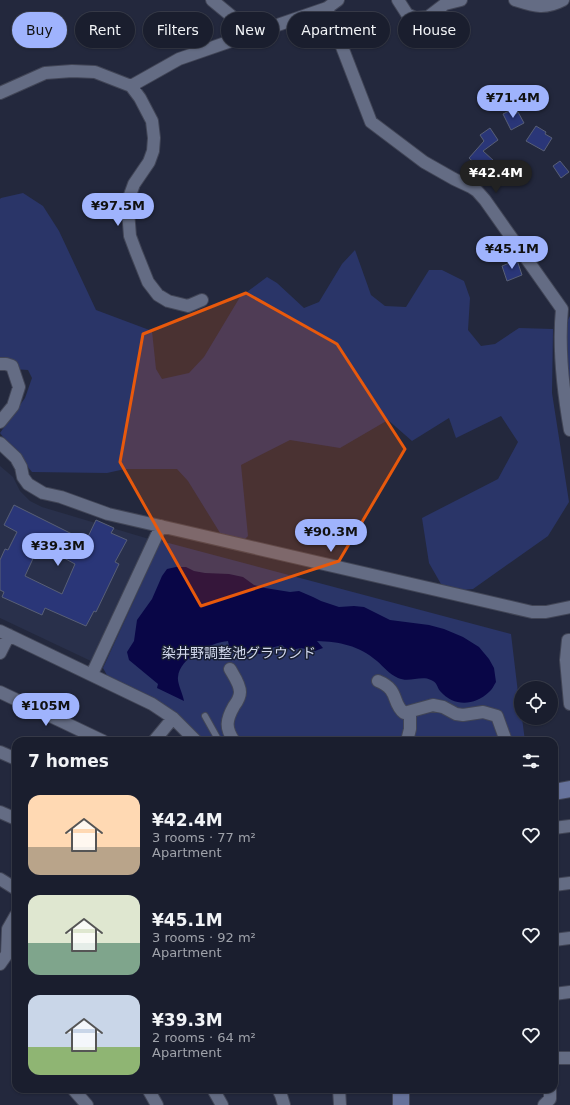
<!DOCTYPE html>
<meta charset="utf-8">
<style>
:root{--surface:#1a1e2e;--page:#232736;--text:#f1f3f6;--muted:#9fa2aa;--line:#383c4a;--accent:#9fb3fd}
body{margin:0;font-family:"DejaVu Sans","Noto Sans JP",sans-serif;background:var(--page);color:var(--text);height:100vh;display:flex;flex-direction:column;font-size:15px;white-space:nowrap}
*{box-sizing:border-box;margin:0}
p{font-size:13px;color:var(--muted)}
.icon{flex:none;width:22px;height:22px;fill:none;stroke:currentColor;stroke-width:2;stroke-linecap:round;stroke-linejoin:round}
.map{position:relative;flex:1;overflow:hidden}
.sheet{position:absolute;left:12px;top:737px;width:546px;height:356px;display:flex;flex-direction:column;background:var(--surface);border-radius:12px;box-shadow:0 1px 3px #0004,0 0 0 1px var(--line)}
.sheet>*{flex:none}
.top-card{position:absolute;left:12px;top:12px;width:546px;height:36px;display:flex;gap:8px}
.fabs{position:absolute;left:514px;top:681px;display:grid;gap:8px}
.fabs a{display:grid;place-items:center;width:44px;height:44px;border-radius:50%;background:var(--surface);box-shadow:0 1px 3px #0004,0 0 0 1px var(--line);font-size:20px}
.price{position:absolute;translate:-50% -34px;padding:0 9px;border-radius:14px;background:var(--accent);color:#111;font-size:13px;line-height:26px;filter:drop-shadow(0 1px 2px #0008)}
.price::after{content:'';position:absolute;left:50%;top:24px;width:12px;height:9px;margin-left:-6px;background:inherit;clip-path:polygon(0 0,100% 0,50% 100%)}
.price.selected{background:#222;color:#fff}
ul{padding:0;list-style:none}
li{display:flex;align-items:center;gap:12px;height:100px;padding:0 16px}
li span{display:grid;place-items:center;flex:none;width:112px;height:80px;border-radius:12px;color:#555}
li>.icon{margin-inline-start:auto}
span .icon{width:48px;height:48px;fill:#fffc;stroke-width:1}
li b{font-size:17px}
h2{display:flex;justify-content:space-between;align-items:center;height:48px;padding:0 16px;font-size:17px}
.tag{padding:0 14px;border-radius:18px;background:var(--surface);box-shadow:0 1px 3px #0004,0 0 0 1px var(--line);font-size:14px;line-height:36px}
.tag.selected{background:var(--accent);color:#111}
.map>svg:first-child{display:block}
.built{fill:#29304b}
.green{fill:#2a3568}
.water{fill:#090647}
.building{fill:#2a3678;stroke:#585f76;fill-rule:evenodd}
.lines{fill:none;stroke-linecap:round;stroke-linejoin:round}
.lane-casing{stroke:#414556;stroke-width:8}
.street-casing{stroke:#414556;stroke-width:14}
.secondary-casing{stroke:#414556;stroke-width:18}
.lane{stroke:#646c84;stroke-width:6}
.street{stroke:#646c84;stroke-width:12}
.secondary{stroke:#66729b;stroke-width:16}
.marked{fill:#e8590c;fill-opacity:0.2;stroke:#e8590c;stroke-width:3;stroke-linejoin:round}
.labels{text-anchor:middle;stroke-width:3;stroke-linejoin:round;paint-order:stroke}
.park-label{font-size:14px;fill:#d3d9ee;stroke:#191f33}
</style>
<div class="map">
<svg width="570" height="1105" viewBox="0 0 570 1105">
<rect width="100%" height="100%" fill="#23283d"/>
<!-- built -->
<path class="built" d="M0,466L13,477L20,491L30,501L42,507L149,539L93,662L0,618Z"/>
<!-- green -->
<path class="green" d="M23,193L43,206L59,231L96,310L152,331L156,369L162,379L189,373L204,357L240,297L267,277L277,283L304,308L319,302L342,264L355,250L371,295L385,306L406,307L429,270H442L464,281L470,298L468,330L481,346L495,344L519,328L553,329L552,393L569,502L548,536L473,589L452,591L441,584L429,563L422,518L498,479L518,442L501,416L456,438L449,418L412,441L388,420L340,448L290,440L241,465L248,536L243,541H225L188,481L177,469H125L107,473L32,472L0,433L25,398L32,378L28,370L0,368V199L1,198Z
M570,316V399L556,342Z
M161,541L511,634L521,718H522L525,741H203L172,711L108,677L103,668Z"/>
<!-- water -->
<path class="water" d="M176,567H186L194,571L205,573L229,574L243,577L254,585L265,588L290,592L299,591L313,597L321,601L339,607L354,606L364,607L390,620L429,625L444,629L463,637L479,647L489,659L494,668L496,682C494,685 492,690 489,692C474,706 454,707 440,691C437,687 437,682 431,680C421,675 409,683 398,678C389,674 384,667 377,661C358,645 340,642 317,641L323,648L315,651L301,648L291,650L285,648L282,645L271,648L260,654L238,651L229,646L228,641C210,643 180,657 178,677C177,683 183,694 184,701L157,688L158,684L129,660L127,652L134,641L137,620L152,599L162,576L167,569Z"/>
<!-- building -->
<path class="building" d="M513,109L516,114L518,112L524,123L511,130L503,114Z
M536,126L546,132L545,134L552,138L544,151L526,141Z
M490,128L498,140L483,151L494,161L484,172L469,158L484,141L480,135Z
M560,161L569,172L561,178L553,166Z
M517,260L522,275L507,281L502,266Z
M14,505L86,541L96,520L114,528L111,533L127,540L115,562L119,564L96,612L94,611L86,626L45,608L42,615L2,597L4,592L0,590V560L5,549L8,550L17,532L4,525ZM43,545L65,556L64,558L75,564L62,594L25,576L36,552L39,553Z"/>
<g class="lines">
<!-- lane casing -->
<g class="lane-casing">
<path id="lane" d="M205,716L219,741"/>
</g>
<!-- street casing -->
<g class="street-casing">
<path id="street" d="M212,0L252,33
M398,0L407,14L415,18L428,17L445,4L461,0
M515,0C534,6 544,10 563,0
M327,8L371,122L424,162L454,179L471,187L477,191L485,200L562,309C558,349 563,390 570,430
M131,86L140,98L152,121L154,138L153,151L149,162L134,184L130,195L128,211L130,236L136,252L148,282L158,295L168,301L188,306L202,300
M0,93L45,73L72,71L95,72L131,86L179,59L327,8L338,0
M0,364H6L12,366L19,387L13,406L0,422
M0,443L16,458L21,467L23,477L28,484L43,493L61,497L108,514L532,612H546L570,607
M0,631L152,704L173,718L196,741
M570,640H568L566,660L570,704
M0,653L9,635
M230,669C234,676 240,684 240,692C240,697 237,702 234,706C226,720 225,728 234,741
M92,674L161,526
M378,681C400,690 391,702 404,713L433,705L443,707L456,714L463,715L483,712L497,716L506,741
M0,692L103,741
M154,741L173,718
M407,741L410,729V712
M0,752L16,759
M0,812L16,819
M554,828L570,826
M0,879L16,889
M554,885L570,883
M554,940L570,938
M0,964L7,954L8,929L16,915
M554,994L570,992
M554,1058H570
M73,1089L87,1105
M148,1089L157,1105
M213,1089L222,1105
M278,1089L281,1095L284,1105
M339,1089L340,1105
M544,1105L550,1099V1089"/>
</g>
<!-- secondary casing -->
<g class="secondary-casing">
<path id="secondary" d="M554,792L570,789
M401,1089V1105"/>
</g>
<!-- lane -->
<use href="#lane" class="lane"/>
<!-- street -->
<use href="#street" class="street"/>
<!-- secondary -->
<use href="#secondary" class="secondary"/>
</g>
<!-- marked area -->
<path class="marked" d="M246,293L337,344L405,449L339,561L201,606L120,462L143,334Z"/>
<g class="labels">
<!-- park labels -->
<g class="park-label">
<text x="239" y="658">染井野調整池グラウンド</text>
</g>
</g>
</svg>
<div class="fabs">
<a><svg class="icon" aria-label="locate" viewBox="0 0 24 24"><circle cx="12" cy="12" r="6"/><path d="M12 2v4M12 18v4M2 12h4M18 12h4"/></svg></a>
</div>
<b class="price" style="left:513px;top:119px">¥71.4M</b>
<b class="price selected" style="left:496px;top:194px">¥42.4M</b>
<b class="price" style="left:118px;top:227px">¥97.5M</b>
<b class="price" style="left:512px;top:270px">¥45.1M</b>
<b class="price" style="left:331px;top:553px">¥90.3M</b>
<b class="price" style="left:58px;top:567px">¥39.3M</b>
<b class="price" style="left:46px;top:727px">¥105M</b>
<div class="top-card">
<a class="tag selected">Buy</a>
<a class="tag">Rent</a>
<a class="tag">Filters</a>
<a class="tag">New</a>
<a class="tag">Apartment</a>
<a class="tag">House</a>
</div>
<section class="sheet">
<h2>7 homes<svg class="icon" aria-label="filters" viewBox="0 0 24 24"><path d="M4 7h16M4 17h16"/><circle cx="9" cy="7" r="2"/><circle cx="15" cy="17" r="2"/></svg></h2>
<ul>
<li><span style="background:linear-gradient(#ffd9b3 65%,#b9a48a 0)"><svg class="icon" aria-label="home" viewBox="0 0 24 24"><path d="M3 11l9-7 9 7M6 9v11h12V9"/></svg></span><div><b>¥42.4M</b><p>3 rooms · 77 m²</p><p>Apartment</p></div><svg class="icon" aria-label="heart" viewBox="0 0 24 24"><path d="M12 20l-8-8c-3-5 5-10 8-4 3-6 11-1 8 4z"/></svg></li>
<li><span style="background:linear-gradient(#dfe7d0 60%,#7fa58c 0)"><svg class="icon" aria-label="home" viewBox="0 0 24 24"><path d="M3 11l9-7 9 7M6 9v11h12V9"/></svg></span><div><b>¥45.1M</b><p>3 rooms · 92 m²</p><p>Apartment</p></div><svg class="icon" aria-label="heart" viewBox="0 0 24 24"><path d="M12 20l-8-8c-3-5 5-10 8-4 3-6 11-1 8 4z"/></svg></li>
<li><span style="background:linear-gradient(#c9d6e8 65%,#8fb573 0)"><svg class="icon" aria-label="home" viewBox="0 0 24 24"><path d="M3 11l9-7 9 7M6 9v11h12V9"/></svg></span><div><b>¥39.3M</b><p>2 rooms · 64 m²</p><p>Apartment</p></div><svg class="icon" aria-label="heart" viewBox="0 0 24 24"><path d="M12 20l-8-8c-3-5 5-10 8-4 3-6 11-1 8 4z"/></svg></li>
</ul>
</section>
</div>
